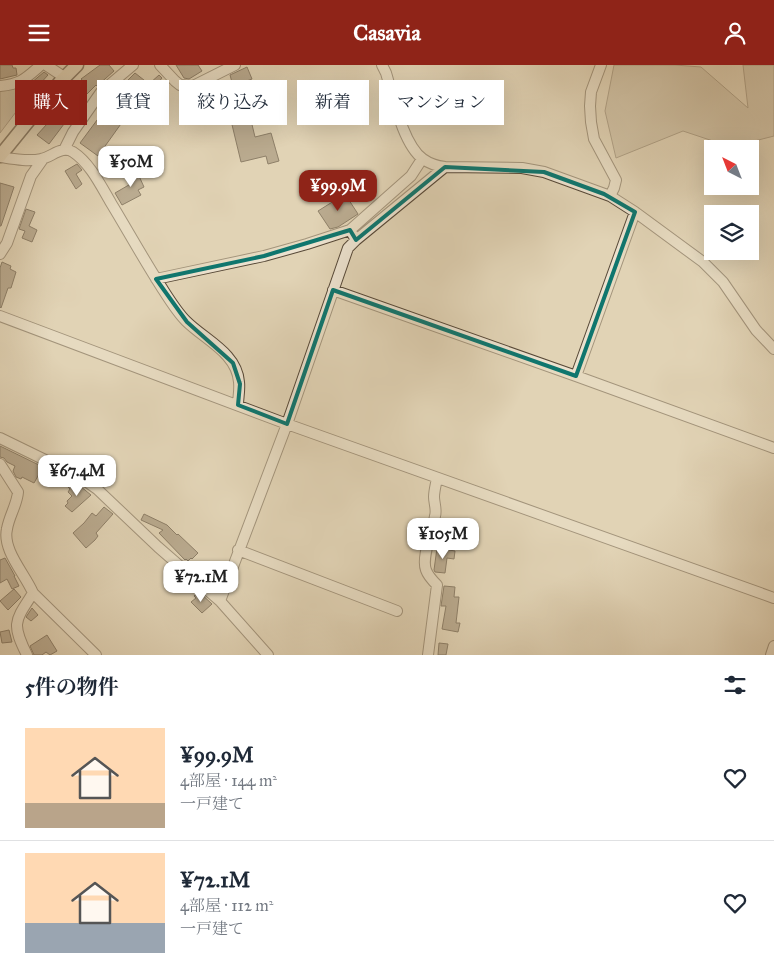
<!DOCTYPE html>
<html lang="ja">
<meta charset="utf-8">
<style>
:root{--surface:#fff;--page:#f2f2f3;--text:#1f2937;--muted:#747a83;--line:#e0e1e3;--accent:#8f2418}
body{margin:0;font-family:"IM FELL Great Primer","Noto Serif JP",serif;background:var(--page);color:var(--text);height:100vh;display:flex;flex-direction:column;font-size:19px;white-space:nowrap}
*{box-sizing:border-box;margin:0}
p{font-size:16px;color:var(--muted)}
.icon{flex:none;width:28px;height:28px;fill:none;stroke:currentColor;stroke-width:2;stroke-linecap:round;stroke-linejoin:round}
.map{position:relative;height:590px;overflow:hidden}
.sheet{display:flex;flex-direction:column;background:var(--surface);flex:1}
.sheet>*{flex:none}
.banner{position:absolute;left:15px;top:15px;width:500px;height:45px;display:flex;gap:10px}
.needle{width:32px;rotate:318deg}
.buttons{position:absolute;left:704px;top:75px;display:grid;gap:10px}
.buttons a{display:grid;place-items:center;width:55px;height:55px;border-radius:0px;background:var(--surface);box-shadow:0 5px 20px #0002;font-size:25px}
.price{position:absolute;translate:-50% -42px;padding:0 11px;border-radius:10px;background:#fff;color:#222;font-size:16px;line-height:32px;filter:drop-shadow(0 1px 2px #0008)}
.price::after{content:'';position:absolute;left:50%;top:30px;width:15px;height:11px;margin-left:-8px;background:inherit;clip-path:polygon(0 0,100% 0,50% 100%)}
.price.active{background:var(--accent);color:#fff}
ul{padding:0;list-style:none}
li{display:flex;align-items:center;gap:15px;height:125px;padding:0 25px}
li+li{border-top:1px solid var(--line)}
li span{display:grid;place-items:center;flex:none;width:140px;height:100px;border-radius:0px;color:#555}
li>.icon{margin-inline-start:auto}
span .icon{width:60px;height:60px;fill:#fffc;stroke-width:1}
li b{font-size:21px}
h2{display:flex;justify-content:space-between;align-items:center;height:60px;padding:0 25px;font-size:21px}
.chip{padding:0 18px;border-radius:0px;background:var(--surface);box-shadow:0 5px 20px #0002;font-size:18px;line-height:45px}
.chip.active{background:var(--accent);color:#fff}
header{display:flex;justify-content:space-between;align-items:center;height:65px;padding:0 25px;background:var(--accent);color:#fff;font-size:22px;font-weight:700}
.map>svg:first-child{display:block}
.green{fill:#c2b499;stroke:#766854}
.building{fill:#897b65;stroke:#291b0e}
.lines{fill:none;stroke-linecap:round;stroke-linejoin:round}
.minor-casing{stroke:#574938;stroke-width:12}
.major-casing{stroke:#291b0e;stroke-width:15}
.minor{stroke:#ece2cf;stroke-width:10}
.major{stroke:#e1d3b5;stroke-width:12}
.marked{fill:none;stroke:#0f766e;stroke-width:4;stroke-linejoin:round}
</style>
<header><svg class="icon" aria-label="menu" viewBox="0 0 24 24"><path d="M4 6h16M4 12h16M4 18h16"/></svg>Casavia<svg class="icon" aria-label="person" viewBox="0 0 24 24"><circle cx="12" cy="8" r="4"/><path d="M4 21q1-7 8-7t8 7"/></svg></header>
<div class="map">
<svg width="774" height="590" viewBox="0 0 774 590">
<rect width="100%" height="100%" fill="#e1d3b5"/>
<filter id="stains"><feTurbulence type="fractalNoise" baseFrequency=".004" numOctaves="4"/><feColorMatrix values="0 0 0 0 .2 0 0 0 0 .09 0 0 0 0 .02 0 0 0 .5 -.17"/></filter>
<radialGradient id="worn" r=".72"><stop offset=".6" stop-color="#630" stop-opacity="0"/><stop offset="1" stop-color="#630" stop-opacity=".3"/></radialGradient>
<!-- green -->
<path class="green" d="M614,0H675L701,2L748,43L743,0H774V71L731,82L683,66L616,93L605,46Z
M20,23L28,31L0,68V25Z"/>
<!-- building -->
<path class="building" d="M0,0H12L13,3H16L17,10L0,14Z
M100,0H109L114,6L97,21L96,20L85,31L49,79L37,70L47,59L48,60L68,34L67,32L82,14H81Z
M176,0H198L202,6L189,14L184,13Z
M247,2L252,14L233,21L230,10Z
M44,7L48,10L30,30L23,22L31,18Z
M135,8L149,19L159,10L162,13L137,43L125,18Z
M121,21L125,26L113,36L108,31Z
M264,29L280,45L268,48Z
M252,33L254,41L248,43L255,72L271,68L279,96L268,99L266,91L241,97L227,39Z
M106,43L123,56L98,91L80,78Z
M122,96L126,106L110,112L106,102Z
M77,99L82,105L76,109L82,119L76,124L65,106Z
M133,102H136L140,111H139L144,122L138,125L141,130L122,140L115,128L134,117L129,104Z
M0,118L14,122L1,161H0Z
M345,129L358,149L338,162L330,164L318,146Z
M26,144L35,147L29,161L37,165L32,177L22,173L25,166L19,164Z
M2,197L11,201L10,204L16,207L11,223H8L1,243L0,242V203Z
M0,381L43,402L34,418L22,412L21,414L16,412L13,406L15,401L7,397L4,393L0,392Z
M75,417L91,430L72,447L65,441L68,438L67,436L72,431L68,427L70,424L68,422Z
M104,442L113,449L96,468L98,471L95,475L86,483L73,468L84,458L92,448L96,451Z
M144,449L167,460L177,470L178,469L198,488L192,494L191,493L188,496L186,494L185,495L159,468L163,465L141,455Z
M437,483L455,486L454,494L447,493L445,508L435,507L434,505Z
M5,493L15,511H14L19,521L12,524L7,514L0,518V495Z
M444,521L455,522L454,532H459L456,558H460L458,567L442,564L446,541H441Z
M14,524L21,532L8,545L0,536Z
M199,527L212,539L202,548L191,537L196,533L194,531Z
M32,543L38,550L31,556L26,552Z
M9,565L12,577L2,578L0,567Z
M47,570L57,586L50,590L46,587L42,590H34L30,581Z
M439,578L448,579L446,590H438Z"/>
<g class="lines">
<!-- minor casing -->
<g class="minor-casing">
<path id="minor" d="M46,0L64,12
M160,0L175,16L180,20L193,21L235,0
M382,0L386,8C393,31 403,80 423,94C430,99 437,101 445,102L522,103L544,107L610,131L635,147L703,197L723,217L756,265L774,284
M601,0L591,27L590,41L591,57L594,74L616,115L614,123L610,131
M0,21C21,19 25,14 41,0
M64,85L73,67L101,27L133,0
M0,92C13,94 28,97 41,94C52,92 62,80 73,87C90,98 101,121 111,138C128,166 144,195 162,223C169,234 177,247 186,256C205,275 237,288 239,317C240,325 238,333 238,340
M350,165L411,111L422,94
M0,189L7,178L31,111L43,94
M156,214L264,191L307,179L350,165L356,175
M333,225L576,311L774,383
M0,251L287,359L774,533
M576,311L635,147
M0,373L80,412L97,424L158,482L220,536L268,590
M0,399L18,427C17,440 9,451 7,464C2,485 25,509 33,528L96,590
M238,485L397,546
M220,536L287,359L348,183L356,175L445,102
M27,590C11,558 15,556 33,528
M428,590L437,520C433,516 428,511 426,505C421,492 433,465 435,451C437,445 434,438 434,432C434,426 436,419 437,413
M771,590L774,581"/>
</g>
<!-- major casing -->
<g class="major-casing">
<path id="major" d="M0,91L60,17L77,0"/>
</g>
<!-- minor -->
<use href="#minor" class="minor"/>
<!-- major -->
<use href="#major" class="major"/>
</g>
<!-- marked area -->
<path d="M0 0H774V590H0ZM445,102L544,107L604,129L635,147L576,311L333,225L287,359L238,340L240,319L233,298L187,257L156,214L264,191L350,165L356,175Z" fill="#e1d3b5" fill-opacity=".55" fill-rule="evenodd"/>
<path class="marked" d="M445,102L544,107L604,129L635,147L576,311L333,225L287,359L238,340L240,319L233,298L187,257L156,214L264,191L350,165L356,175Z"/>
<rect width="100%" height="100%" filter="url(#stains)"/>
<rect width="100%" height="100%" fill="url(#worn)"/>
</svg>
<div class="buttons">
<a><svg class="needle" viewBox="-14 -14 28 28"><path d="M0-13l5 13h-10z" fill="#e53935"/><path d="M0 13l5-13h-10z" fill="#747a83"/></svg></a>
<a><svg class="icon" aria-label="layers" viewBox="0 0 24 24"><path d="M12 4l9 5-9 5-9-5zM3 14l9 5 9-5"/></svg></a>
</div>
<b class="price" style="left:131px;top:123px">¥50M</b>
<b class="price active" style="left:338px;top:147px">¥99.9M</b>
<b class="price" style="left:77px;top:432px">¥67.4M</b>
<b class="price" style="left:443px;top:495px">¥105M</b>
<b class="price" style="left:201px;top:538px">¥72.1M</b>
<div class="banner">
<a class="chip active">購入</a>
<a class="chip">賃貸</a>
<a class="chip">絞り込み</a>
<a class="chip">新着</a>
<a class="chip">マンション</a>
</div>
</div>
<section class="sheet">
<h2>5件の物件<svg class="icon" aria-label="filters" viewBox="0 0 24 24"><path d="M4 7h16M4 17h16"/><circle cx="9" cy="7" r="2"/><circle cx="15" cy="17" r="2"/></svg></h2>
<ul>
<li><span style="background:linear-gradient(#ffd9b3 75%,#b9a48a 0)"><svg class="icon" aria-label="home" viewBox="0 0 24 24"><path d="M3 11l9-7 9 7M6 9v11h12V9"/></svg></span><div><b>¥99.9M</b><p>4部屋 · 144 m²</p><p>一戸建て</p></div><svg class="icon" aria-label="heart" viewBox="0 0 24 24"><path d="M12 20l-8-8c-3-5 5-10 8-4 3-6 11-1 8 4z"/></svg></li>
<li><span style="background:linear-gradient(#ffd9b3 70%,#9aa5b1 0)"><svg class="icon" aria-label="home" viewBox="0 0 24 24"><path d="M3 11l9-7 9 7M6 9v11h12V9"/></svg></span><div><b>¥72.1M</b><p>4部屋 · 112 m²</p><p>一戸建て</p></div><svg class="icon" aria-label="heart" viewBox="0 0 24 24"><path d="M12 20l-8-8c-3-5 5-10 8-4 3-6 11-1 8 4z"/></svg></li>
</ul>
</section>
